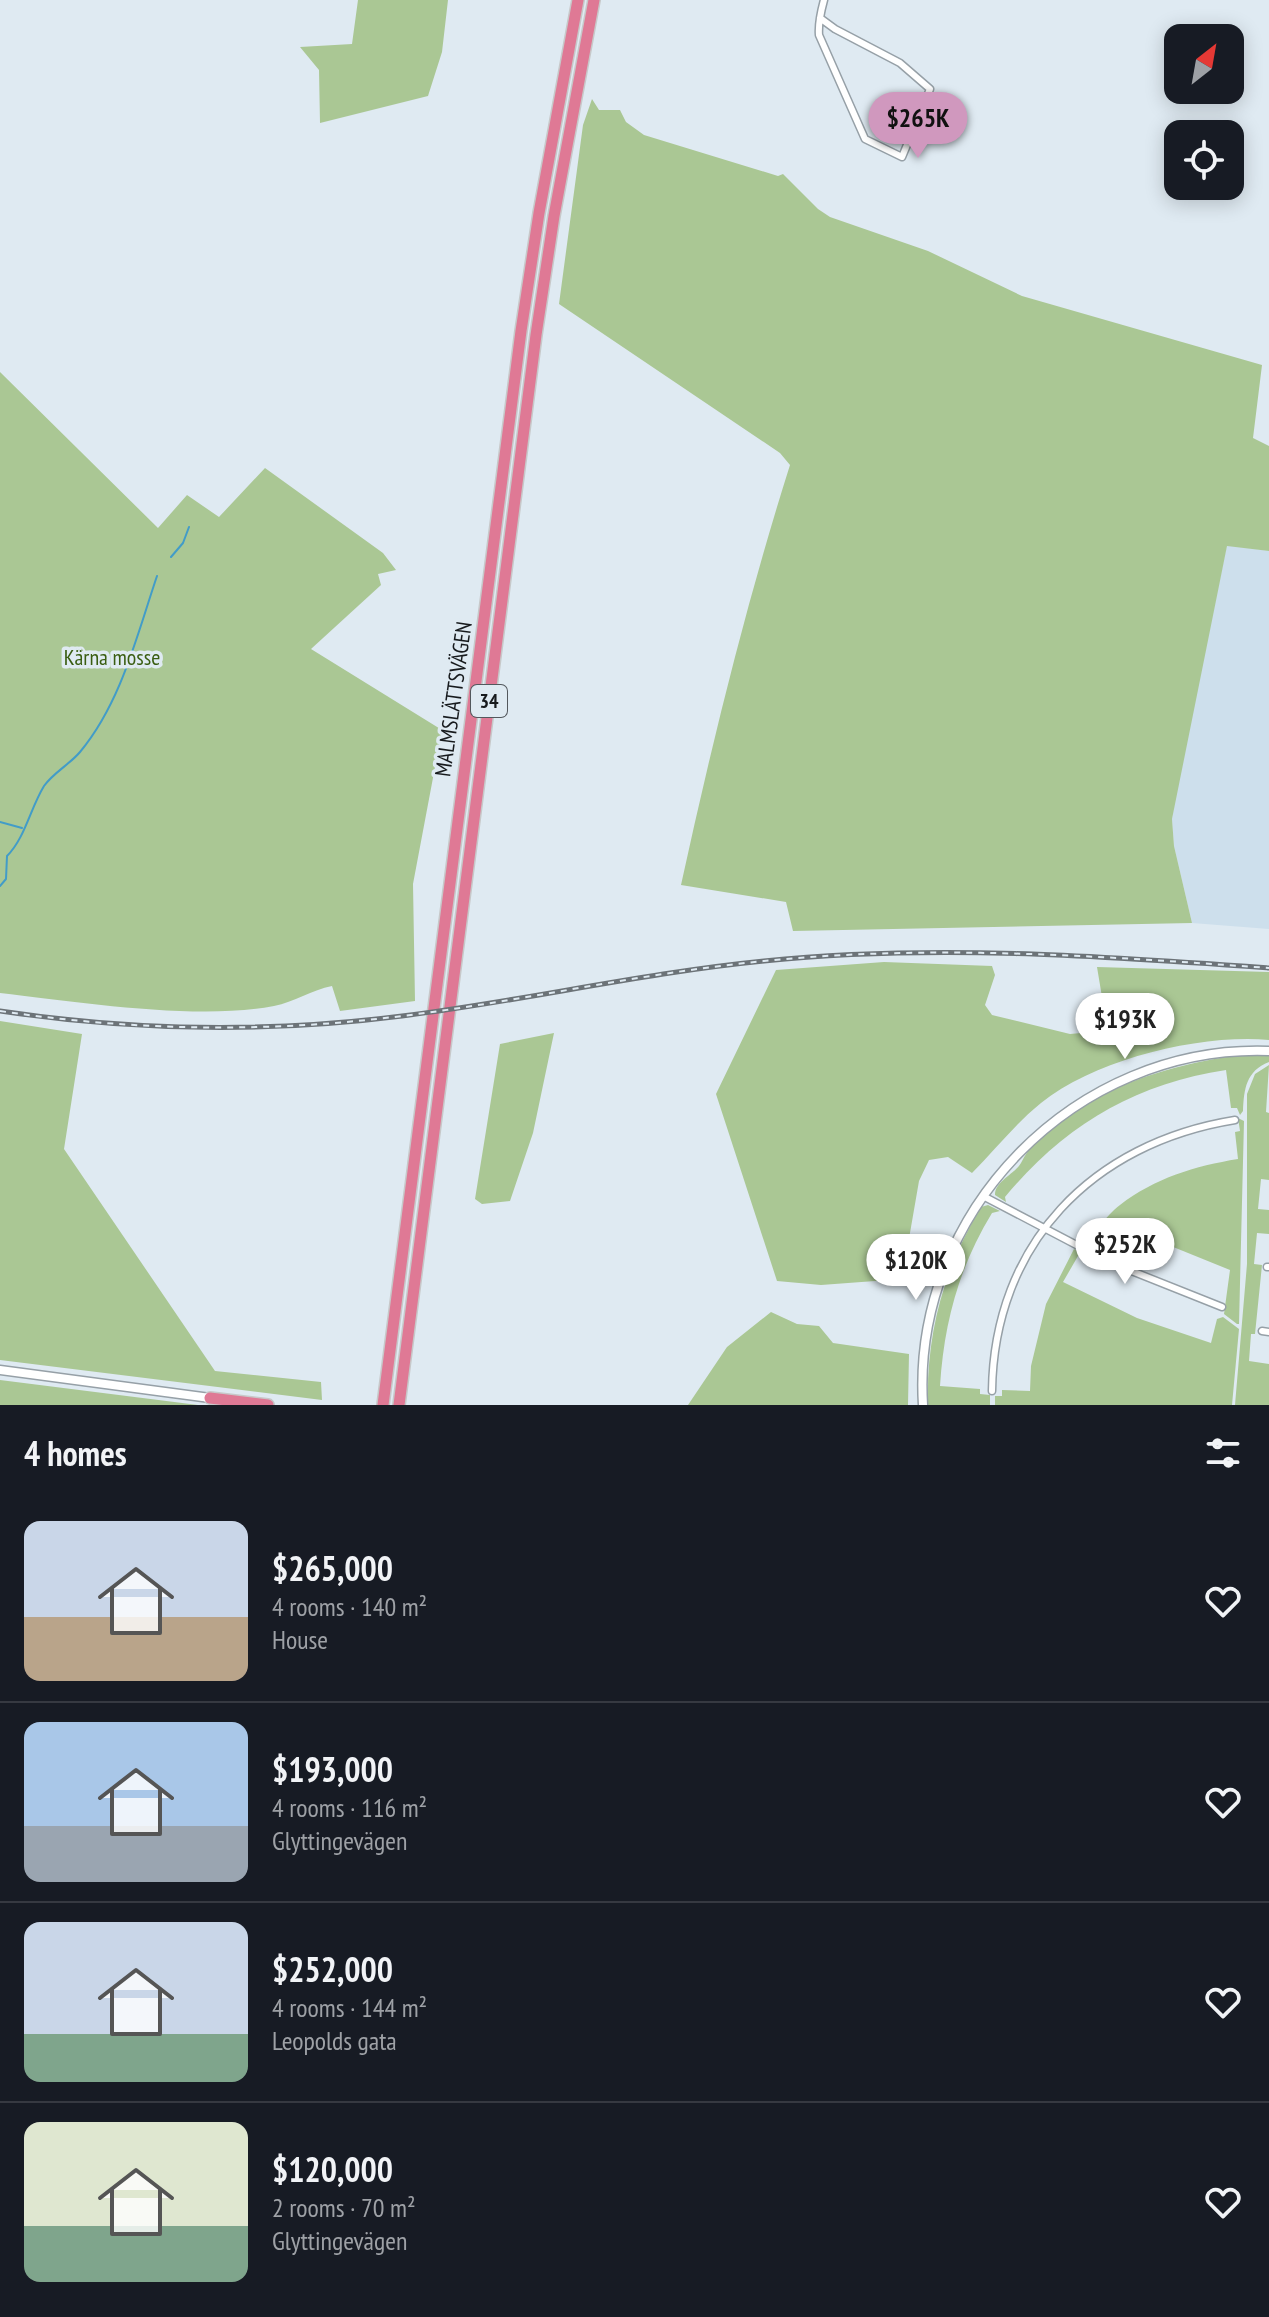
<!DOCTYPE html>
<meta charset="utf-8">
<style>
:root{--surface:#171b24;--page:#20242c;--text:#f1f3f6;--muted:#9ea1a6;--line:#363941;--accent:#d098be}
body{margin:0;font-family:"PT Sans Narrow",sans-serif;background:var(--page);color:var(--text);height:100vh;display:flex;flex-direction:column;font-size:30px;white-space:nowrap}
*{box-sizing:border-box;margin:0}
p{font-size:26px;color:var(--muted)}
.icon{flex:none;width:44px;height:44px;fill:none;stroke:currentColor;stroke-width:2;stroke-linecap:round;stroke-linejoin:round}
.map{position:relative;height:1405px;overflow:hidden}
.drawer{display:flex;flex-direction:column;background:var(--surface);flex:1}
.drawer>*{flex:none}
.needle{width:52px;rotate:31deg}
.buttons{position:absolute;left:1164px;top:24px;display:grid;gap:16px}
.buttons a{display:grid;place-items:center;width:80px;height:80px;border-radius:16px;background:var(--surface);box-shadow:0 4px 20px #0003;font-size:40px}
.price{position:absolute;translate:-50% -68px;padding:0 18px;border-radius:28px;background:#fff;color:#222;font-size:26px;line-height:52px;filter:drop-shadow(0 2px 4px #0008)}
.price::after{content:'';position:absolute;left:50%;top:48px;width:24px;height:18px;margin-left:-12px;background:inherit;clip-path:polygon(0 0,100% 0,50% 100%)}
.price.on{background:var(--accent);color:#111}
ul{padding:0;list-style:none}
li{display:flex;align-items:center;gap:24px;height:200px;padding:0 24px}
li+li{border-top:2px solid var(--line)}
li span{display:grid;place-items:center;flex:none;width:224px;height:160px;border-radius:16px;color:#555}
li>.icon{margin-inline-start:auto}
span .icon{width:96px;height:96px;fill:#fffc;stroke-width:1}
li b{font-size:34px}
h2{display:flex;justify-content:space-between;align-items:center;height:96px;padding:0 24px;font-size:34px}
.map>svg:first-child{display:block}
.built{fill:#cddfec}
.green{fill:#aac794}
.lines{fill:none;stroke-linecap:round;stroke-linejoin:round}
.stream{stroke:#429cc8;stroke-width:2}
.minor-casing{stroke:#96a0a7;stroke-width:9}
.tertiary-casing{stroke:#96a0a7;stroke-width:11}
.motorway-casing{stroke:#c7c8c9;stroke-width:14}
.minor{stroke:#fff;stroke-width:6}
.tertiary{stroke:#fff;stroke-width:8}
.motorway{stroke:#df7995;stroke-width:11}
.rail-casing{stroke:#6c7378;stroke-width:5}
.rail{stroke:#dfeaf2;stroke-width:2;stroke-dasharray:6;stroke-linecap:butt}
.labels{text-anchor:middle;stroke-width:7;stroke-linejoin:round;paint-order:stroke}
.shield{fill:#dfeaf2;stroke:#53585d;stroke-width:2}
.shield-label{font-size:20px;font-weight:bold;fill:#171a1d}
.park-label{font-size:22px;fill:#395d11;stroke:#dfeaf2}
.street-label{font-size:22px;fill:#171a1d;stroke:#dfeaf2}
</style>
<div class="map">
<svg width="1269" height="1405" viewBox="0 0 1269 1405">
<rect width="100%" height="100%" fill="#dfeaf2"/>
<!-- built -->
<path class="built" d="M1227,545L1269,551V929L1192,923L1174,846L1172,819L1178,778Z"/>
<!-- green -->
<path class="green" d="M358,0H448L442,52L428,96L320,123L319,70L300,47L352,44Z
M592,99L599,110H620L626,122L644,135L778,176L783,174L818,209L830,217L928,251L1022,296L1262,365L1253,438L1269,446V551L1227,546L1172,819L1174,846L1192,923L793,931L786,902L681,885C712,743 746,604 790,465L780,453L559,304L583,125Z
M0,372L158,528L187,495L219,517L265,468L383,553L396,570L378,574L381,585L311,649L442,730L413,884L415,1001L340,1011L332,986C312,990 294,1002 274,1006C198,1021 79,1002 0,993Z
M884,962L992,966L995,975L985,1005L992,1015L1070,1034L1092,1032L1106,1021L1097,967L1269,972V1040C1200,1034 1096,1059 1041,1103C1016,1123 995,1150 972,1173L948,1157L929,1160L919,1181L902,1279L821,1285L777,1281L716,1094L776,970Z
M0,1021L82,1034L64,1149L215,1371L321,1382L322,1400L0,1360Z
M554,1033L533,1133L510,1201L482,1204L475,1199L500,1044Z
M1241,1055H1269V1062C1246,1071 1244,1089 1243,1111L1240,1115L1237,1108H1231L1226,1070C1134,1084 1064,1126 1005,1197L1006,1202L995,1195C995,1181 1014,1175 1021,1163C1055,1097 1172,1063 1241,1055Z
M1269,1065L1266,1112L1269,1113V1180L1261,1179L1258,1209L1269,1210V1234L1257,1233L1254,1264L1262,1265L1255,1334H1251L1249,1361L1269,1364V1405H1235L1247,1264V1094L1255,1074Z
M1238,1118L1244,1121L1239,1324H1237L1224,1314L1230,1270L1109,1221L1088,1245L1089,1249L1078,1243C1094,1237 1106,1215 1120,1205C1155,1178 1195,1166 1238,1159L1235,1132L1240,1131Z
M988,1205L1000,1211L992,1213C959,1267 944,1323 940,1386L980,1389V1394L990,1395V1405H928C926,1334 944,1268 981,1207Z
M1074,1249L1085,1255L1078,1256L1063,1282L1137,1318L1211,1343L1217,1319L1223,1317L1239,1329L1232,1405H995V1396H1002V1390L1030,1391L1031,1366L1046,1304Z
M771,1312L797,1324L819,1326L833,1343L909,1354L908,1405H688L727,1347Z
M0,1380L198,1405H0Z"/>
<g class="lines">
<!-- stream -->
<path class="stream" d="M171,557L183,543L189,527
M0,822L22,828
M0,886L6,879L7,856C25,838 30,809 44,786C53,773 70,764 80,752C121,703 137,635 157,576"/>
<!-- minor casing -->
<g class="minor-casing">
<path id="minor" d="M820,18L835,29L900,63L930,89L902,157L865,139L819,35C818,23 821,11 824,0
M983,1196L1109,1262L1222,1307
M1267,1267H1269
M1262,1331L1269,1332
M992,1391C994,1244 1092,1143 1235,1120"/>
</g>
<!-- tertiary casing -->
<g class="tertiary-casing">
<path id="tertiary" d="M0,1370L210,1398
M923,1405C911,1212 1076,1044 1269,1051"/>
</g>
<!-- motorway casing -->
<g class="motorway-casing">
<path id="motorway" d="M210,1398L268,1405
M383,1405L521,331L539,213L578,0
M399,1405L536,335L554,216L594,0"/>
</g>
<!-- minor -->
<use href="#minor" class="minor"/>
<!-- tertiary -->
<use href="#tertiary" class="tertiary"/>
<!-- motorway -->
<use href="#motorway" class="motorway"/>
<!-- rail casing -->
<g class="rail-casing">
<path id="rail" d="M0,1011C134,1031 268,1033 402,1016C523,1001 642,973 764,961C933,944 1100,956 1269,968"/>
</g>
<!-- rail -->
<use href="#rail" class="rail"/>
</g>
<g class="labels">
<!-- shield labels -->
<rect class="shield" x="471" y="685" width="36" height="32" rx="6"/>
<g class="shield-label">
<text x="489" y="708">34</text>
</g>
<!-- park labels -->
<g class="park-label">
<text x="112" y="665">Kärna mosse</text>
</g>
<!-- street labels -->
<g class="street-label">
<text transform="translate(453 699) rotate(-82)" y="8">MALMSLÄTTSVÄGEN</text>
</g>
</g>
</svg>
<div class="buttons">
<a><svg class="needle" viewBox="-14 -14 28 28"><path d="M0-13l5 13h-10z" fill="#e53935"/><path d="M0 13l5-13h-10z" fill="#9ea1a6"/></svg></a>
<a><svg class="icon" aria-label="locate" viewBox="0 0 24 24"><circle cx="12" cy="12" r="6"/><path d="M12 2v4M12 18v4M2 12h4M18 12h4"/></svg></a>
</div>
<b class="price on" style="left:918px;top:160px">$265K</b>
<b class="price" style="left:1125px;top:1061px">$193K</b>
<b class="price" style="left:1125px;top:1286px">$252K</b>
<b class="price" style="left:916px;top:1302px">$120K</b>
</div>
<section class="drawer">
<h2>4 homes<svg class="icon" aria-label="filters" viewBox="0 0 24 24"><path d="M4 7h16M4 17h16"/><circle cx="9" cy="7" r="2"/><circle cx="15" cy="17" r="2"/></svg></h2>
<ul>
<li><span style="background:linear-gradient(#c9d6e8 60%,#b9a48a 0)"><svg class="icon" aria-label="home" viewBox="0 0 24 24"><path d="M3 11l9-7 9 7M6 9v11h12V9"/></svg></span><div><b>$265,000</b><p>4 rooms · 140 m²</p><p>House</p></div><svg class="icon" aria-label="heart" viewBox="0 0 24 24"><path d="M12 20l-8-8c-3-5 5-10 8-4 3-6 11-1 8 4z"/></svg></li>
<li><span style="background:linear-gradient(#a9c7e8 65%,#9aa5b1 0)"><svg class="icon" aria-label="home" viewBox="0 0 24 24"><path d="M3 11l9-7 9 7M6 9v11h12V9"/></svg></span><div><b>$193,000</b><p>4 rooms · 116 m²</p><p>Glyttingevägen</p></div><svg class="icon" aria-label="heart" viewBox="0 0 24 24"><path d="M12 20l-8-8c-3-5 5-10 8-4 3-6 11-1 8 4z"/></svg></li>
<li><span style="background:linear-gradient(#c9d6e8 70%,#7fa58c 0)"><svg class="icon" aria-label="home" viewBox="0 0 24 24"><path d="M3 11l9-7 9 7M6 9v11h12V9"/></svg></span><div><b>$252,000</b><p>4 rooms · 144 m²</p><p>Leopolds gata</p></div><svg class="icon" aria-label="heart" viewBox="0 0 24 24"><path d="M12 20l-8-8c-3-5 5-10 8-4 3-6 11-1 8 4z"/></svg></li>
<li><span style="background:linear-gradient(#dfe7d0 65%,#7fa58c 0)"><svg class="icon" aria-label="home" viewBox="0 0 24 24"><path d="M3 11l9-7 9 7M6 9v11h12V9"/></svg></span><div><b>$120,000</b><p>2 rooms · 70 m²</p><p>Glyttingevägen</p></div><svg class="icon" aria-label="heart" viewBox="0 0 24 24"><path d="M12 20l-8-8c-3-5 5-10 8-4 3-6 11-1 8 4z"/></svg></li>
</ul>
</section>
